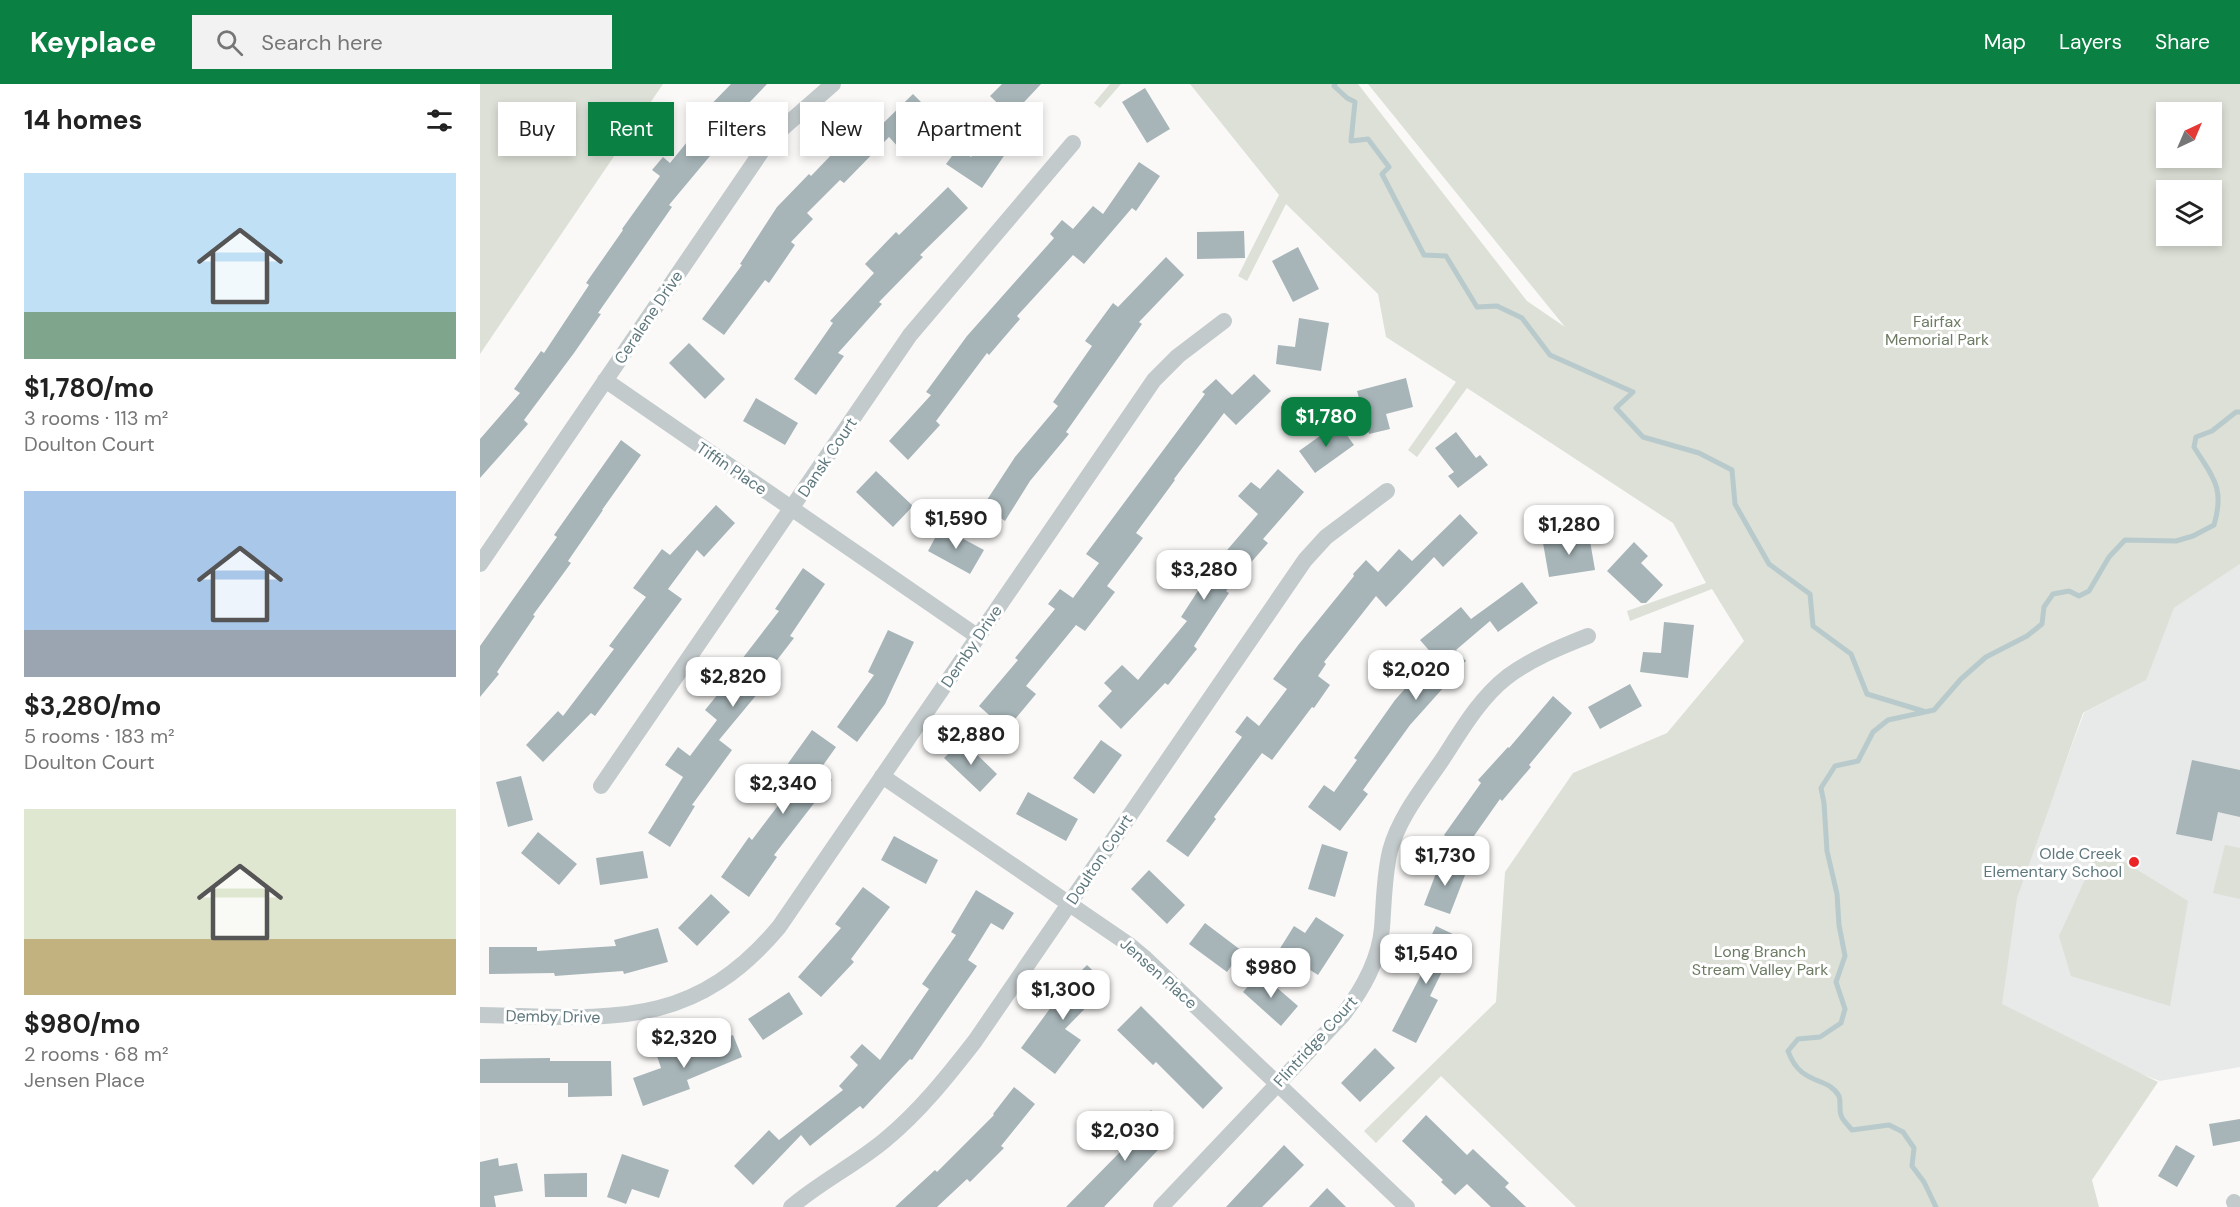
<!DOCTYPE html>
<meta charset="utf-8">
<style>
:root{--surface:#fff;--page:#f2f2f2;--text:#222;--muted:#767676;--accent:#0b8043}
body{margin:0;font-family:"DM Sans",sans-serif;background:var(--page);color:var(--text);height:100vh;display:flex;flex-direction:column;font-size:22px;white-space:nowrap}
*{box-sizing:border-box;margin:0}
p{font-size:20px;color:var(--muted)}
.icon{flex:none;width:33px;height:33px;fill:none;stroke:currentColor;stroke-width:2;stroke-linecap:round;stroke-linejoin:round}
.map{position:relative;flex:1;overflow:hidden}
.drawer{display:flex;flex-direction:column;background:var(--surface);width:480px}
.drawer>*{flex:none}
.guide{position:absolute;left:18px;top:18px;width:570px;height:54px;display:flex;gap:12px}
.needle{width:39px;rotate:44deg}
.controls{position:absolute;left:1676px;top:18px;display:grid;gap:12px}
.controls a{display:grid;place-items:center;width:66px;height:66px;border-radius:0px;background:var(--surface);box-shadow:0 3px 9px #0003;font-size:30px}
.price{position:absolute;translate:-50% -51px;padding:0 14px;border-radius:12px;background:#fff;color:#222;font-size:20px;line-height:39px;filter:drop-shadow(0 2px 3px #0008)}
.price::after{content:'';position:absolute;left:50%;top:36px;width:18px;height:14px;margin-left:-9px;background:inherit;clip-path:polygon(0 0,100% 0,50% 100%)}
.price.on{background:var(--accent);color:#fff}
ul{padding:0;list-style:none}
li{display:grid;align-content:center;gap:12px;height:318px;padding:0 24px}
li span{display:grid;place-items:center;height:186px;border-radius:0px;color:#555}
li>.icon{margin-inline-start:auto}
span .icon{width:108px;height:108px;fill:#fffc;stroke-width:1}
li b{font-size:26px}
h2{display:flex;justify-content:space-between;align-items:center;height:72px;padding:0 24px;font-size:26px}
.chip{padding:0 21px;border-radius:0px;background:var(--surface);box-shadow:0 3px 9px #0003;font-size:21px;line-height:54px}
.chip.on{background:var(--accent);color:#fff}
header{display:flex;align-items:center;gap:36px;box-sizing:border-box;height:84px;padding:0 30px;background:var(--accent);color:#fff}
header strong{font-size:28px}
nav{display:flex;gap:33px;margin-inline-start:auto;font-size:21px}
.search{width:420px;height:54px;background:var(--page);display:flex;align-items:center;gap:15px;box-sizing:border-box;padding:0 21px;border-radius:0px;color:var(--muted);font-size:22px}
main{display:flex;flex:1;min-height:0}
.map>svg:first-child{display:block}
.built{fill:#e8e9e9}
.green{fill:#dce0d6;fill-rule:evenodd}
.lines{fill:none;stroke-linecap:round;stroke-linejoin:round}
.stream{stroke:#b8cacb;stroke-width:5}
.building{fill:#a7b5b8}
.street{stroke:#c3cacc;stroke-width:16}
.poi-dot{fill:#ed2426;stroke:#fff;stroke-width:2}
.labels{text-anchor:middle;stroke-width:6;stroke-linejoin:round;paint-order:stroke}
.street-label{font-size:16px;fill:#5e787e;stroke:#fff}
.park-label{font-size:16px;fill:#6d7b63;stroke:#fff}
.poi-label{font-size:16px;fill:#5e787e;stroke:#fff;text-anchor:end}
</style>
<header>
<strong>Keyplace</strong>
<div class="search"><svg class="icon" aria-label="search" viewBox="0 0 24 24"><circle cx="10" cy="10" r="6"/><path d="M15 15l6 6"/></svg>Search here</div>
<nav><a>Map</a><a>Layers</a><a>Share</a></nav>
</header>
<main>
<section class="drawer">
<h2>14 homes<svg class="icon" aria-label="filters" viewBox="0 0 24 24"><path d="M4 7h16M4 17h16"/><circle cx="9" cy="7" r="2"/><circle cx="15" cy="17" r="2"/></svg></h2>
<ul>
<li><span style="background:linear-gradient(#bfe0f5 75%,#7fa58c 0)"><svg class="icon" aria-label="home" viewBox="0 0 24 24"><path d="M3 11l9-7 9 7M6 9v11h12V9"/></svg></span><div><b>$1,780/mo</b><p>3 rooms · 113 m²</p><p>Doulton Court</p></div></li>
<li><span style="background:linear-gradient(#a9c7e8 75%,#9aa5b1 0)"><svg class="icon" aria-label="home" viewBox="0 0 24 24"><path d="M3 11l9-7 9 7M6 9v11h12V9"/></svg></span><div><b>$3,280/mo</b><p>5 rooms · 183 m²</p><p>Doulton Court</p></div></li>
<li><span style="background:linear-gradient(#dfe7d0 70%,#c2b280 0)"><svg class="icon" aria-label="home" viewBox="0 0 24 24"><path d="M3 11l9-7 9 7M6 9v11h12V9"/></svg></span><div><b>$980/mo</b><p>2 rooms · 68 m²</p><p>Jensen Place</p></div></li>
</ul>
</section>
<div class="map">
<svg width="1760" height="1123" viewBox="0 0 1760 1123">
<rect width="100%" height="100%" fill="#faf9f8"/>
<!-- built -->
<path class="built" d="M1760,480V983L1680,997L1493,927L1604,629L1665,596L1694,524Z"/>
<!-- green -->
<path class="green" d="M0,0H183L0,270Z
M630,0H641L620,24L614,19Z
M710,0H878L1047,217L1085,243L888,0H1760V480L1694,524L1666,596L1603,629L1537,814L1522,920L1678,998L1612,1096L1619,1123H1096L961,992L896,1059L884,1047L1016,918L1025,788L1093,689L1187,649L1264,557L1232,505L1150,537L1147,527L1226,499L1193,439L987,304L937,373L928,366L976,298L906,253L898,210L806,120L767,197L758,192L799,111ZM1686,28H1731V74H1686ZM1686,106H1731V152H1686Z
M1745,761L1760,764V815L1733,809Z
M1620,763L1708,817L1690,922L1591,892L1579,852Z"/>
<g class="lines">
<!-- stream -->
<path class="stream" d="M855,0L854,2L867,14L875,18L871,57L888,55L909,83L902,90L944,171L966,172L997,223L1017,222L1042,234L1070,271L1153,308L1136,324L1163,353L1219,369L1252,386L1255,420L1289,480L1330,510L1333,542L1371,570L1387,610L1443,627
M1456,1123L1444,1098L1432,1082L1434,1064L1423,1048L1409,1041L1372,1046C1369,1042 1362,1036 1361,1031C1359,1026 1361,1018 1359,1012C1347,991 1321,1003 1308,967L1318,955L1340,953L1361,939L1365,925L1356,898L1365,872L1359,841L1357,810L1347,767L1344,719L1341,704L1355,682L1378,677L1393,648L1408,636L1454,626L1481,595L1506,573L1547,552L1562,540L1564,523L1573,510L1589,507L1599,512L1609,507L1629,473L1645,456L1696,457L1713,452L1734,441C1745,403 1733,394 1714,363L1716,353L1732,347L1756,328H1760"/>
</g>
<!-- building -->
<path class="building" d="M251,0H287L223,67L230,72L189,121L192,123L118,229L121,230L94,269L44,336L48,340L0,394V355L40,309L34,305L61,267L64,269L109,201L106,199L143,146L142,145L180,92L172,86L183,73L190,79L220,42L215,37Z
M522,0H561L531,32L510,12Z
M665,4L690,45L667,59L642,18Z
M433,10L454,31L420,65L409,53L364,99L360,96L327,129L333,135L311,158L315,161L289,199L285,196L244,251L222,235L262,181L260,180L297,123L329,90L331,92L377,44L388,54Z
M508,48L530,63L502,104L466,80L478,64L491,73Z
M659,78L680,92L656,127L652,124L604,180L593,171L537,232L540,235L509,271L507,269L456,337L460,341L428,376L409,357L451,311L446,308L487,252L574,154L570,150L582,136L593,145L613,122L623,130Z
M468,103L488,124L440,171L443,173L399,218L402,220L358,269L364,272L336,311L314,295L353,239L350,237L394,189L385,180L416,148L419,151Z
M764,147L765,174L717,175V148Z
M818,163L839,205L813,218L792,177Z
M686,173L704,191L659,238L662,240L586,348L589,350L550,397L525,437L503,422L535,373L578,322L573,318L612,262L605,257L633,219L638,223Z
M819,234L849,239L841,287L796,280L798,261L815,263Z
M209,259L245,295L225,315L189,279Z
M774,290L791,307L756,341L744,329L694,395L695,396L656,449L663,454L627,502L635,508L605,547L596,541L546,602L556,610L526,646L499,622L538,576L535,574L575,525L568,520L580,505L593,514L619,479L606,470L725,310L722,308L736,295L752,311Z
M926,294L933,323L906,330L910,345L889,350L877,307Z
M276,314L318,339L305,361L263,337Z
M858,339L874,361L835,389L819,367Z
M976,348L996,374L1000,371L1008,381L978,404L968,392L974,388L955,364Z
M141,356L161,371L122,426H123L88,477L91,479L53,531L55,532L17,588L19,590L0,613V562L77,453L74,451Z
M798,385L824,408L783,455L788,459L746,507L749,509L714,562L717,565L688,601L685,599L641,645L618,622L632,607L624,599L642,581L658,596L707,537L701,533L736,479L778,430L758,412L771,398L780,405Z
M396,387L433,422L413,443L376,408Z
M236,421L255,439L224,473L217,466L188,505L202,515L115,632L111,629L63,678L46,661L78,627L83,632L134,565L129,562L166,513L153,504L182,465L190,471Z
M980,430L998,449L963,483L954,473L906,523L896,512L844,578L846,580L838,592L850,601L834,624L832,623L792,676L782,669L734,733L736,735L708,773L686,757L762,653L755,648L767,632L779,642L807,605L793,595L819,560L874,492L873,490L886,476L898,488L919,465L932,477Z
M461,443L504,466L490,490L448,467Z
M1109,451L1115,486L1069,493L1063,459Z
M1154,458L1168,472L1161,479L1183,501L1166,519H1161L1127,487Z
M323,484L345,500L310,552L314,554L274,606L278,609L239,656L252,666L212,721L215,722L190,763L168,749L203,693L185,681L198,663L210,672L237,636L225,626L265,577L262,575L299,527L295,525Z
M1042,498L1058,519L1018,548L1010,537L976,566L986,577L960,599L964,603L930,641L883,706L888,710L860,747L828,723L844,701L854,708L877,676L874,674L915,616L954,572L940,556L981,523L991,535Z
M1184,538L1214,541L1208,594L1160,588L1163,568L1181,569Z
M408,546L434,558L405,620L377,658L357,643L394,591L388,588Z
M1150,600L1162,622L1120,645L1108,623Z
M1073,612L1092,629L1049,681L1051,683L1022,717L1020,715L984,766L964,751L1001,699L998,696L1028,663L1029,664Z
M332,646L356,663L339,687L352,696L294,771L297,773L269,813L241,793L269,753L272,756L318,695L304,685Z
M482,656L517,690L500,708L464,674Z
M621,656L642,671L614,710L593,694Z
M1712,676L1760,686V733L1738,728L1732,757L1696,750Z
M41,692L53,736L28,743L16,698Z
M548,708L598,735L586,757L536,730Z
M58,748L97,780L79,801L41,769Z
M414,752L458,776L446,800L401,776Z
M842,760L868,768L855,813L828,805Z
M163,767L168,794L120,801L116,774Z
M961,776L987,786L970,830L944,821Z
M669,786L705,821L687,840L651,805Z
M383,803L410,823L371,875L374,878L341,913L318,893L361,844L355,840Z
M496,806L534,829L523,846L511,839L488,876L497,882L432,976L430,975L383,1025L380,1022L330,1062L321,1051L273,1101L254,1082L289,1046L299,1056L363,1006L359,1002L378,981L370,973L382,960L400,976L449,905L442,900L476,851L471,848Z
M231,810L250,828L217,862L198,844Z
M836,833L864,851L838,891L799,866L814,842L825,849Z
M725,839L762,867L747,888L709,860Z
M956,842L979,853L950,912L958,916L936,959L912,947L943,887L936,883Z
M178,844L188,878L144,890L143,887L75,892L74,889L9,890V863H57V867L136,862L134,856Z
M607,881L628,901L585,945L601,956L575,990L541,964L577,915L575,913Z
M780,889L818,922L801,942L763,908Z
M309,908L323,930L283,956L268,935Z
M661,922L743,1004L723,1025L676,978L673,981L637,946Z
M253,951L262,973L207,996L210,1005L163,1022L153,994L181,984L176,969L194,963L198,973Z
M895,964L915,984L880,1018L861,999Z
M70,974V977H131L132,1012L88,1013V999H0V975Z
M534,1003L555,1020L521,1062L524,1064L490,1098L487,1095L457,1123H415L455,1086L457,1088L514,1031L513,1030Z
M671,1026L694,1049L624,1123H586L643,1065L638,1060Z
M946,1031L987,1071L993,1065L1029,1099L1025,1103L1046,1123H1011L987,1100L975,1111L961,1098L963,1096L922,1057Z
M1760,1035V1057L1733,1062L1729,1040Z
M804,1061L824,1081L782,1123H746Z
M1696,1061L1715,1072L1697,1103L1678,1092Z
M142,1070L189,1086L179,1114L152,1105L146,1120L127,1113Z
M18,1074L19,1082L37,1079L43,1107L14,1112L16,1123H0V1078Z
M107,1089V1113H65L64,1090Z
M847,1104L866,1123H829Z"/>
<g class="lines">
<!-- street -->
<path class="street" d="M125,296L497,552
M0,480L284,64L304,43L353,0
M402,692L648,860L666,875L927,1123
M121,702L430,251L593,59
M0,931C125,933 210,949 299,843L674,296L698,272L744,237
M1754,1118L1757,1123
M311,1123C340,1098 375,1081 405,1056C440,1027 467,993 495,957L825,476L846,453L907,407
M681,1123L863,931C883,905 899,877 902,844C904,818 904,792 910,767C919,733 943,704 962,676C981,647 999,615 1027,593C1051,575 1080,563 1108,552"/>
</g>
<!-- markers -->
<circle class="poi-dot" cx="1654" cy="778" r="6"/>
<g class="labels">
<!-- street labels -->
<g class="street-label">
<text transform="translate(168 233) rotate(-56)" y="6">Ceralene Drive</text>
<text transform="translate(347 373) rotate(-56)" y="6">Dansk Court</text>
<text transform="translate(252 384) rotate(34)" y="6">Tiffin Place</text>
<text transform="translate(491 562) rotate(-56)" y="6">Demby Drive</text>
<text transform="translate(619 775) rotate(-56)" y="6">Doulton Court</text>
<text transform="translate(679 889) rotate(42)" y="6">Jensen Place</text>
<text transform="translate(73 932) rotate(1)" y="6">Demby Drive</text>
<text transform="translate(835 957) rotate(-48)" y="6">Flintridge Court</text>
</g>
<!-- park labels -->
<g class="park-label">
<text x="1457" y="243">Fairfax<tspan x="1457" dy="18">Memorial Park</tspan></text>
<text x="1280" y="873">Long Branch<tspan x="1280" dy="18">Stream Valley Park</tspan></text>
</g>
<!-- poi labels -->
<g class="poi-label">
<text x="1642" y="775">Olde Creek<tspan x="1642" dy="18">Elementary School</tspan></text>
</g>
</g>
</svg>
<div class="controls">
<a><svg class="needle" viewBox="-14 -14 28 28"><path d="M0-13l5 13h-10z" fill="#e53935"/><path d="M0 13l5-13h-10z" fill="#767676"/></svg></a>
<a><svg class="icon" aria-label="layers" viewBox="0 0 24 24"><path d="M12 4l9 5-9 5-9-5zM3 14l9 5 9-5"/></svg></a>
</div>
<b class="price on" style="left:846px;top:364px">$1,780</b>
<b class="price" style="left:476px;top:466px">$1,590</b>
<b class="price" style="left:1089px;top:472px">$1,280</b>
<b class="price" style="left:724px;top:517px">$3,280</b>
<b class="price" style="left:936px;top:617px">$2,020</b>
<b class="price" style="left:253px;top:624px">$2,820</b>
<b class="price" style="left:491px;top:682px">$2,880</b>
<b class="price" style="left:303px;top:731px">$2,340</b>
<b class="price" style="left:965px;top:803px">$1,730</b>
<b class="price" style="left:946px;top:901px">$1,540</b>
<b class="price" style="left:791px;top:915px">$980</b>
<b class="price" style="left:583px;top:937px">$1,300</b>
<b class="price" style="left:204px;top:985px">$2,320</b>
<b class="price" style="left:645px;top:1078px">$2,030</b>
<div class="guide">
<a class="chip">Buy</a>
<a class="chip on">Rent</a>
<a class="chip">Filters</a>
<a class="chip">New</a>
<a class="chip">Apartment</a>
</div>
</div>
</main>
